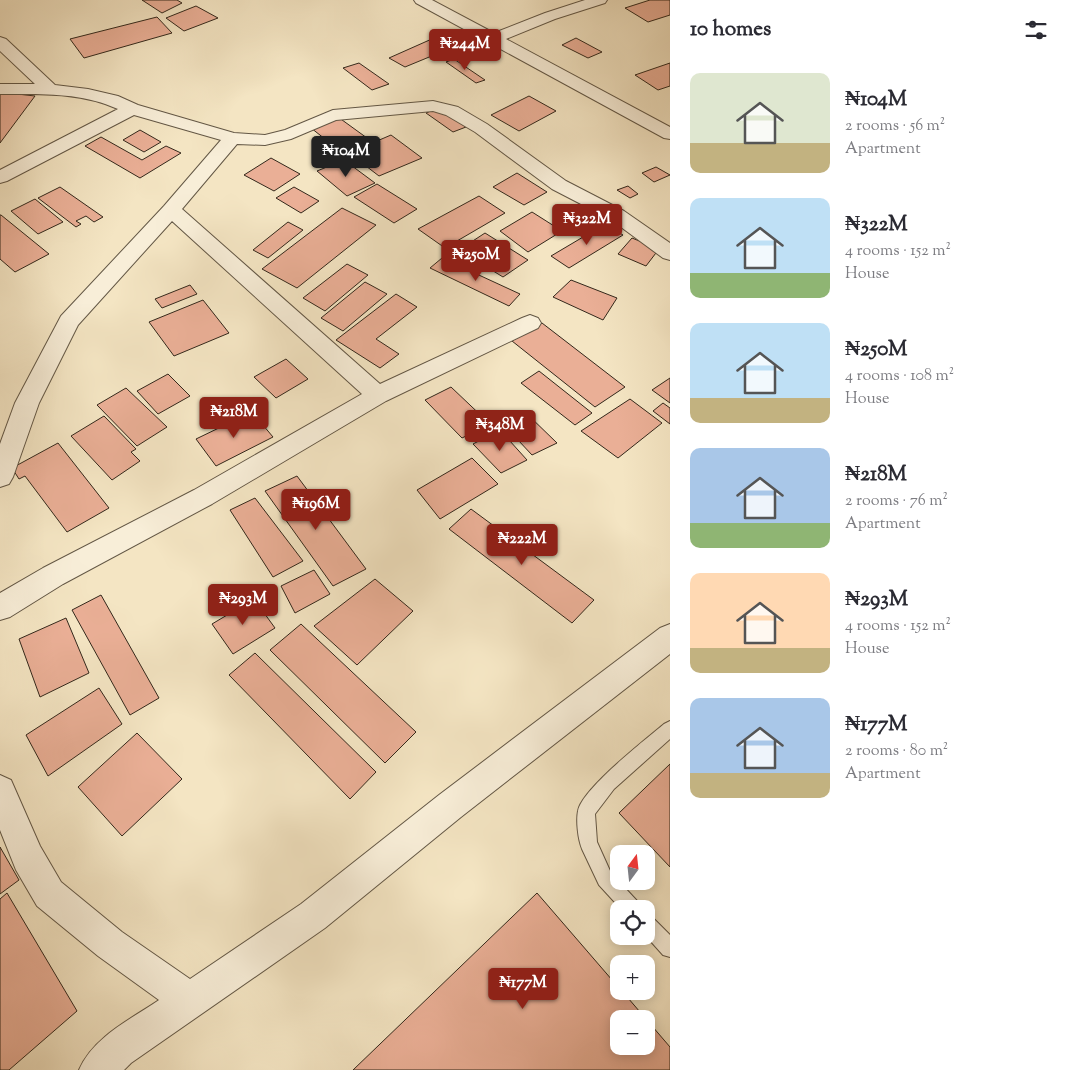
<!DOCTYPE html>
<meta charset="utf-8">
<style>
:root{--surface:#fff;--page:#f2f2f3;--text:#2b2b33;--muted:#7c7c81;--accent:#8f2418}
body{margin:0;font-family:"Sorts Mill Goudy",serif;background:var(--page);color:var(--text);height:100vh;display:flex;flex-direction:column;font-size:19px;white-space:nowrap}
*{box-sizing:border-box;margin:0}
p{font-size:16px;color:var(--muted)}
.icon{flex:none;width:28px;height:28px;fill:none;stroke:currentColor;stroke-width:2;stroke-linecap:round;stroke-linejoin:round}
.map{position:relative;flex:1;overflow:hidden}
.drawer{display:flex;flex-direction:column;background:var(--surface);width:400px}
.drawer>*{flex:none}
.needle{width:32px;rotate:15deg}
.tools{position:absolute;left:610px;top:845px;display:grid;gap:10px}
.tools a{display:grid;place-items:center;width:45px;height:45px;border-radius:10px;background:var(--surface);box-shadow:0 2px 12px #0003;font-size:25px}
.price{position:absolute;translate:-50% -42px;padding:0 11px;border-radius:5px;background:var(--accent);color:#fff;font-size:16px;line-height:32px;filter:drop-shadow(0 1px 2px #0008)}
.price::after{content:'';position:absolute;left:50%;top:30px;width:15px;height:11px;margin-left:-8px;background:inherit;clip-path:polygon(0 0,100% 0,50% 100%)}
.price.selected{background:#222;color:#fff}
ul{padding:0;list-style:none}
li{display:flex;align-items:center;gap:15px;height:125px;padding:0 20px}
li span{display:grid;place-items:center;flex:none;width:140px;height:100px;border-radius:10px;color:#555}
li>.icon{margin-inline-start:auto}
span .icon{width:60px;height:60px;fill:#fffc;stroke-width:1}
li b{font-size:21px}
h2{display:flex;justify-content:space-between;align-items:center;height:60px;padding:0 20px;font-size:21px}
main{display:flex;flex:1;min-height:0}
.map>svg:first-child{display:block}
.building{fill:#eaaf96;stroke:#33281b}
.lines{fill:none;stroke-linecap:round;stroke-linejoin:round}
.lane-casing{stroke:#635745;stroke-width:2}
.street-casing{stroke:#635745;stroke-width:2}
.lane{fill:#f8eed8;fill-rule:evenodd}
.street{fill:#f8eed8;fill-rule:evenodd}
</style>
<main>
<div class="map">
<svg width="670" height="1070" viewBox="0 0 670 1070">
<rect width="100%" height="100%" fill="#f4e5c3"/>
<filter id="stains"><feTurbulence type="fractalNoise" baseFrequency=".004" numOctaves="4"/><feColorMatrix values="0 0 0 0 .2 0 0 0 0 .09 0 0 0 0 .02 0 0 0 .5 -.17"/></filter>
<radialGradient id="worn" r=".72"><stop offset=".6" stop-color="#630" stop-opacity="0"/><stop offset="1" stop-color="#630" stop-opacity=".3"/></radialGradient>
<!-- building -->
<path class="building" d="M142,0H177L182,3L162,13Z
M650,0H670V15L648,22L625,8Z
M196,6L218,18L184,31L166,18Z
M157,17L172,33L84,58L70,39Z
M434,38L451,48L405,67L389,58Z
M576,38L602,52L588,58L562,45Z
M454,59L485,80L476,83L446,62Z
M359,63L389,84L372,90L343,68Z
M670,63V86L658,90L635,75Z
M0,92L35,96L0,143Z
M529,96L556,111L519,131L491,115Z
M438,108L466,127L453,132L426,113Z
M338,117L367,138L339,150L311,128Z
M140,130L161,142L144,152L123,140Z
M391,135L422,158L379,176L349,153Z
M101,137L142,160L166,146L181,153L140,178L85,146Z
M271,158L300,174L274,191L244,175Z
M344,160L375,183L347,196L317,171Z
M656,167L670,175L654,182L642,173Z
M517,173L547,192L524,205L493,187Z
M377,184L417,209L394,223L354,197Z
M628,186L638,194L630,198L617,190Z
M60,187L103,217L94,222L86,216L76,221L81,224L76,227L38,198Z
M294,187L319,201L301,213L276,198Z
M479,196L505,213L445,248L418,229Z
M35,199L63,222L38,234L11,211Z
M342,208L376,225L297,288L262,269Z
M532,212L562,231L528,252L500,231Z
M0,215H1L49,254L15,272L0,259Z
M288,222L303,230L268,258L253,250Z
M605,224L623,235L569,268L551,256Z
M485,233L528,260L503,277L459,250Z
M632,238L659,249L646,266L618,254Z
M442,258L520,294L509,306L430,268Z
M347,264L368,275L325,311L303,298Z
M571,280L617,298L603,320L553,297Z
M365,282L387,294L343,331L321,318Z
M190,285L197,294L162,308L155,299Z
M396,294L417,307L376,339L399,354L380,368L336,340Z
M203,300L229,333L174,356L149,322Z
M542,323L625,387L595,407L512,341Z
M286,359L308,379L276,398L254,377Z
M539,371L592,413L575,425L521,383Z
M168,374L190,396L158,414L137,391Z
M670,378V403L652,390Z
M451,387L490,424L462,438L425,400Z
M126,388L167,427L137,446L97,405Z
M630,399L662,423L618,458L581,431Z
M663,403L670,408V424L653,411Z
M252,412L273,437L216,466L196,439Z
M525,412L557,443L532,455L503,424Z
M104,416L136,449L131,452L140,461L112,480L71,436Z
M500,430L527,460L501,473L473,444Z
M58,443L109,508L67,532L25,476L19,479L12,468Z
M472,458L498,484L440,519L417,490Z
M297,476L366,569L333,586L265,491Z
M255,498L303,561L273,577L230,510Z
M471,509L594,600L572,623L449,529Z
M314,570L330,594L295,613L281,586Z
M375,579L413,611L357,665L314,626Z
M101,595L159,698L130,715L72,610Z
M254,599L275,628L233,654L212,624Z
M66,618L89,673L40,697L19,639Z
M301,624L416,732L385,763L270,650Z
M255,653L376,772L350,799L229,675Z
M99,688L122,724L48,776L26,735Z
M137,733L182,779L122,836L78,787Z
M670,764V867L619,813Z
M0,847L19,880L0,894Z
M7,893L77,1011L9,1070H0V899Z
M537,893L619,988V991H622L646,1019H619V1046H646V1019L670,1047V1070H353Z"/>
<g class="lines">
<!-- lane casing -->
<g class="lane-casing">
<path id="lane" d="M670,721V739L614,789L595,814L597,842L611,873L639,903L642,909H621L599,885L582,849C578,839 576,821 578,811C581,790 646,739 664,724Z
M646,914L652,917L670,935V957L663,955L646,936Z"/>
</g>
<!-- street casing -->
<g class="street-casing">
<path id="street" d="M414,0H432L494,33L545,13L585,0H607L605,3L555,19L506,39L670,127V139L664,138L416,3Z
M0,37L6,39L55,85L88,89L118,96L138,105L234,133L265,135L285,130L333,110L433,101L458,107L487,124L566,181L624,211L670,243V260L663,258L610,219L552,189L475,132L446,115L433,111L336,120L291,139L265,145L237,144L182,209L380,384L522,318L530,315L538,318L541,323L538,328L386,401L212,504L63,584L10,617L0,620V593L43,568L194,490L362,394L172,221L78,325L39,403L13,477L9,484L0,487V444L15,403L61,316L164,206L221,140L134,115L7,181L0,183V170L118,109C81,92 40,94 0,94V84H35L0,51Z
M670,624V654L461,817L325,928L131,1063L124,1070H79C93,1037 131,1019 159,1000L98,956L37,906L16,870L0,830V775L11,780L40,846L61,882L122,932L190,979L301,904L439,795L660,628Z"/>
</g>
<!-- lane -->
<use href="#lane" class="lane"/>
<!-- street -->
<use href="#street" class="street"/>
</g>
<rect width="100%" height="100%" filter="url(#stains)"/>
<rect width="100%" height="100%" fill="url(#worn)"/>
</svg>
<div class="tools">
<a><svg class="needle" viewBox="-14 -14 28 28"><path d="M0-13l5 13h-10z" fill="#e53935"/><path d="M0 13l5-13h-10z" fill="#7c7c81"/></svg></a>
<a><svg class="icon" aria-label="locate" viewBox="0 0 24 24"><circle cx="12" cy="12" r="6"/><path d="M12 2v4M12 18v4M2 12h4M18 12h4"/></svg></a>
<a>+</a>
<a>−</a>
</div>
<b class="price" style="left:465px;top:71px">₦244M</b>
<b class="price selected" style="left:346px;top:178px">₦104M</b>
<b class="price" style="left:587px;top:246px">₦322M</b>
<b class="price" style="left:476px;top:282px">₦250M</b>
<b class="price" style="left:234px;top:439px">₦218M</b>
<b class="price" style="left:500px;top:452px">₦348M</b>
<b class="price" style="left:316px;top:531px">₦196M</b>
<b class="price" style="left:522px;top:566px">₦222M</b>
<b class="price" style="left:243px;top:626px">₦293M</b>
<b class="price" style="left:523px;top:1010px">₦177M</b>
</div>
<section class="drawer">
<h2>10 homes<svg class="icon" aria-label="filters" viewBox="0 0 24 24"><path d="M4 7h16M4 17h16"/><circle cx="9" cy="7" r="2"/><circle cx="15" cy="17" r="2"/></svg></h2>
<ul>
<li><span style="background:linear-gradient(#dfe7d0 70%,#c2b280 0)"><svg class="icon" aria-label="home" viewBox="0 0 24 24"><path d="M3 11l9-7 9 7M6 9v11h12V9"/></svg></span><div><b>₦104M</b><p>2 rooms · 56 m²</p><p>Apartment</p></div></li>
<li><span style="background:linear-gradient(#bfe0f5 75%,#8fb573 0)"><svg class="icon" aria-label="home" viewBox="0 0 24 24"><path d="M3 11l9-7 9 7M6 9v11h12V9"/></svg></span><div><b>₦322M</b><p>4 rooms · 152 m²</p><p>House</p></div></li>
<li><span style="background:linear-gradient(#bfe0f5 75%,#c2b280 0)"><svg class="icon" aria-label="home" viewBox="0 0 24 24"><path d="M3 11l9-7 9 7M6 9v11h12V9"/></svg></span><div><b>₦250M</b><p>4 rooms · 108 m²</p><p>House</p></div></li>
<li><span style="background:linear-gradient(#a9c7e8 75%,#8fb573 0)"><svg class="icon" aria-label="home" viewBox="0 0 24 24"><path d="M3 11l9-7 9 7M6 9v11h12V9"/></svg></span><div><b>₦218M</b><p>2 rooms · 76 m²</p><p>Apartment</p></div></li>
<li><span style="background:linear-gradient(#ffd9b3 75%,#c2b280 0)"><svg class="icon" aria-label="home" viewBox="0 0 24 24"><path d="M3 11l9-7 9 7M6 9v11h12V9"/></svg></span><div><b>₦293M</b><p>4 rooms · 152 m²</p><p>House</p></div></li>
<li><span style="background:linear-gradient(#a9c7e8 75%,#c2b280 0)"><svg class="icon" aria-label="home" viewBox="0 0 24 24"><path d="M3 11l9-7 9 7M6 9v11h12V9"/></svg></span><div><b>₦177M</b><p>2 rooms · 80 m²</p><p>Apartment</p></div></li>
</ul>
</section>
</main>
